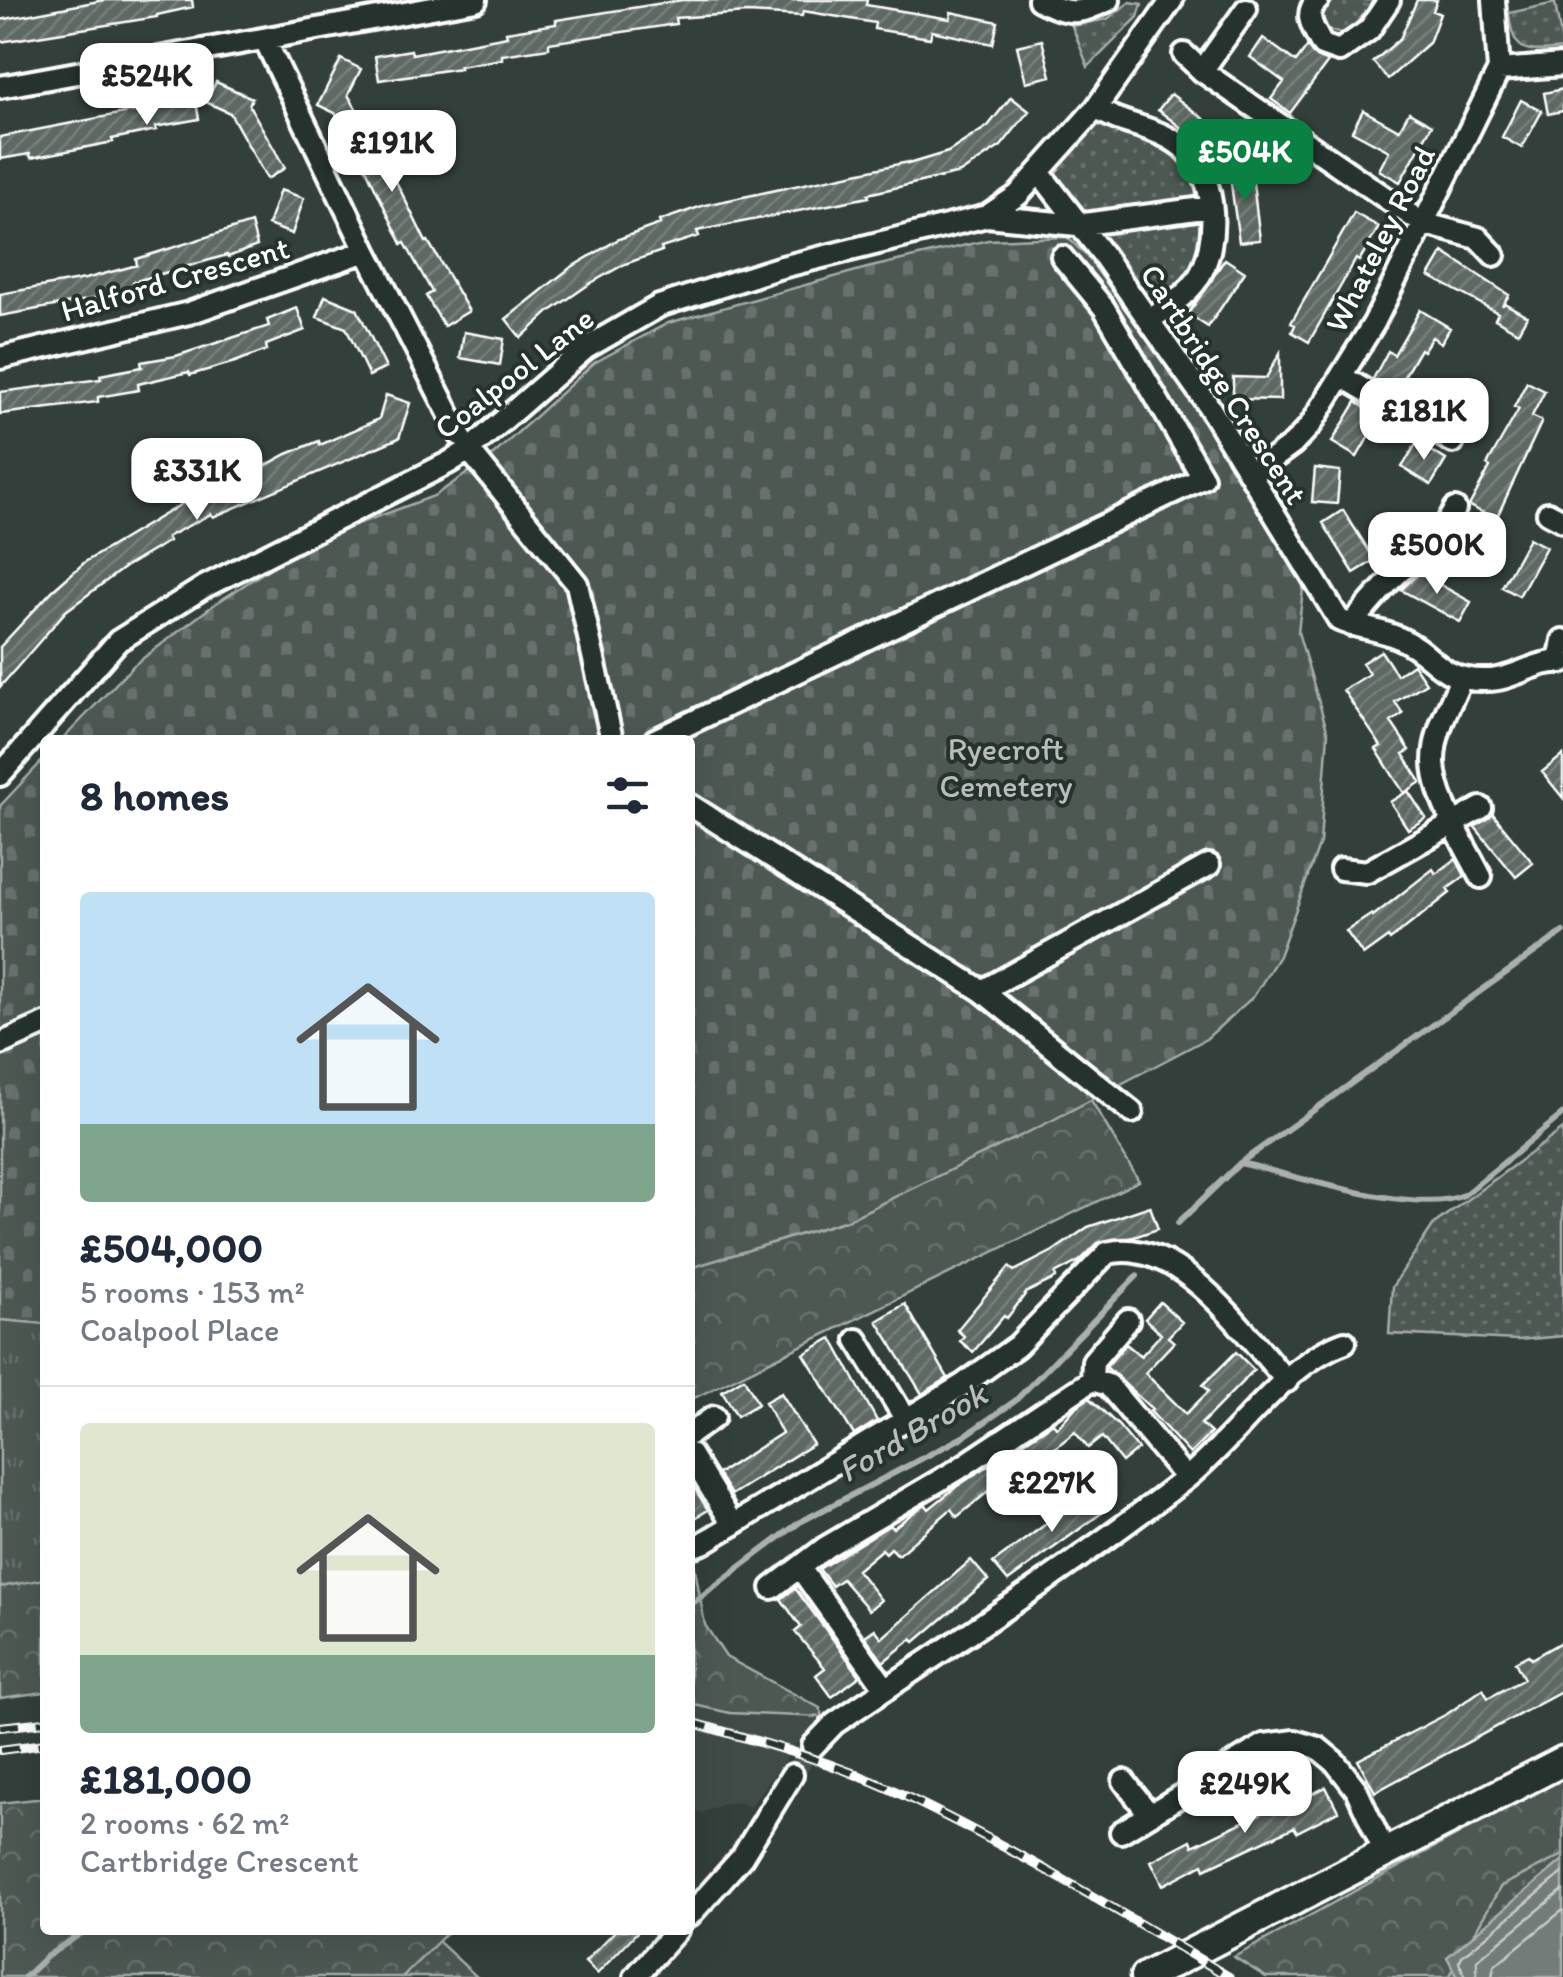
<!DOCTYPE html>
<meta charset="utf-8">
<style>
:root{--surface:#fff;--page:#f6f6f7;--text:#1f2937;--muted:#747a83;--line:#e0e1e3;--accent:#0b8043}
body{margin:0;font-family:Itim,sans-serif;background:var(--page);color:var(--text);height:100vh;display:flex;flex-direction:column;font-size:38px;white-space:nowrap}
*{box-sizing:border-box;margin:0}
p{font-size:32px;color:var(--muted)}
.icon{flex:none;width:55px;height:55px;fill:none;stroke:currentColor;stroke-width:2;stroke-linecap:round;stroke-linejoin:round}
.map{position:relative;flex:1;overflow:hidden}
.panel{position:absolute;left:40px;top:735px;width:655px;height:1200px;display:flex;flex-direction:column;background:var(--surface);border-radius:10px;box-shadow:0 10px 40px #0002}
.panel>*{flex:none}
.price{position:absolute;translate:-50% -85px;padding:0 22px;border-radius:20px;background:#fff;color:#222;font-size:32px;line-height:65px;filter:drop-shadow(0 2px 5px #0008)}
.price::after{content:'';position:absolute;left:50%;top:60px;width:30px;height:22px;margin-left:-15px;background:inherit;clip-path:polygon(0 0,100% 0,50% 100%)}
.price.active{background:var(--accent);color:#fff}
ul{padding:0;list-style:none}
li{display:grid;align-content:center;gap:20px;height:530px;padding:0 40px}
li+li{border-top:2px solid var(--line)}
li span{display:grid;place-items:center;height:310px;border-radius:10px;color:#555}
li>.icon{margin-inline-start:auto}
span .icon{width:180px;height:180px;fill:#fffc;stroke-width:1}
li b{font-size:42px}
h2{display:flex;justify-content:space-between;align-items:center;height:120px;padding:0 40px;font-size:42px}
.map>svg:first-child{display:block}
.built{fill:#404c47}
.grass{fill:url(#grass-dots);stroke:#a6aca9;stroke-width:2.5}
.forest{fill:url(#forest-crowns);stroke:#a6aca9;stroke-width:2.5}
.cemetery{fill:url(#cemetery-stones);stroke:#a6aca9;stroke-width:2.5}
.park{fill:url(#park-tufts);stroke:#a6aca9;stroke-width:2.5}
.water{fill:#737b78;stroke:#abb0ae;stroke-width:2.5}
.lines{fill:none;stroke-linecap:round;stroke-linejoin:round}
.shore{stroke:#c7cac9;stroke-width:2.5}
.stream{stroke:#abb0ae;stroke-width:6}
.building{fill:url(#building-hatch);stroke:#fff;stroke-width:2.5}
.minor-tunnel{stroke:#47524e;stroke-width:20;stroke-dasharray:20 10;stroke-linecap:butt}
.minor-casing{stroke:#fff;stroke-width:28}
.highway-casing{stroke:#fff;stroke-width:35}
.minor{stroke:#26332d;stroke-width:20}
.highway{stroke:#26332d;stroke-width:28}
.rail-casing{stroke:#fff;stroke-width:10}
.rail{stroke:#26332d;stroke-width:6;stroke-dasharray:19;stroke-linecap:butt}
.labels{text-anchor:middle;stroke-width:8;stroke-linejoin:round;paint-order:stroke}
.street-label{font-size:32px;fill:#fff;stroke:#26332d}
.park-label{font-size:32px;fill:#b8bcba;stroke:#26332d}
.water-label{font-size:35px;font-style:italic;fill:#b9bdbc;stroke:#26332d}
</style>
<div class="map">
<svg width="1563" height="1977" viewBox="0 0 1563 1977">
<defs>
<pattern id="grass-dots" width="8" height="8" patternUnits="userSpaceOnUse" patternTransform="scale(2.5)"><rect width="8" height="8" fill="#4d5853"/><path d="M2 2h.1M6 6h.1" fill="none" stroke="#68716d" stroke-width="1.8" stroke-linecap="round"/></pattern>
<pattern id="forest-crowns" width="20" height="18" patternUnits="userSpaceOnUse" patternTransform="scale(2.5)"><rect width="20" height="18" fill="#4d5853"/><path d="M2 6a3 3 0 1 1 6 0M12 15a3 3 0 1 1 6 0" fill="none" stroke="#68716d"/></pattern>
<pattern id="cemetery-stones" width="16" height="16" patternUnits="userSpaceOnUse" patternTransform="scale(2.5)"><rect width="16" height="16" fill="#4d5853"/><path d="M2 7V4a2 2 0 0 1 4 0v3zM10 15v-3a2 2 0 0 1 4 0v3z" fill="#68716d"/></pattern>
<pattern id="park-tufts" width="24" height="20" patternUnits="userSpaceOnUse" patternTransform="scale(2.5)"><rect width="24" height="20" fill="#4d5853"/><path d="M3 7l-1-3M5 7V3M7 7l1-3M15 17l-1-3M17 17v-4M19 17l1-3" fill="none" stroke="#68716d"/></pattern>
<pattern id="building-hatch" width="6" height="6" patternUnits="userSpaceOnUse" patternTransform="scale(2.5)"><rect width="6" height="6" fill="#5f6964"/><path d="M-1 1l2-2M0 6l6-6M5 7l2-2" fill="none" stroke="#77807b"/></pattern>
</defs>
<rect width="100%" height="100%" fill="#333f3a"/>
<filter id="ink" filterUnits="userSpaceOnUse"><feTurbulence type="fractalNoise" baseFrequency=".01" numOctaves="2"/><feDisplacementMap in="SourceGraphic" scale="20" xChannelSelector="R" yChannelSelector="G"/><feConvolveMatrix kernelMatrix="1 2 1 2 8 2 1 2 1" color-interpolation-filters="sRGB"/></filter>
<g filter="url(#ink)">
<!-- built -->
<path class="built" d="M690,1639L820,1708L823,1717L801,1738L750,1807L739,1802L726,1803L702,1813L690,1808Z"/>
<!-- grass -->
<path class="grass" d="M1334,0H1374C1361,18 1345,47 1324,25L1323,13Z
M1130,2L1142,4L1138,17L1088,67L1072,26L1107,19Z
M1555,3L1563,49C1526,53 1513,54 1509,13Z
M1094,117C1129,127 1186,139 1199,179C1203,191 1202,206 1203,219C1208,270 1192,278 1154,308L1048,171Z
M1563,1129V1336L1518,1340L1389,1334L1392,1287L1434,1224Z
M1563,1855V1977H1449L1501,1886Z
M438,1941L477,1977H402Z"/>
<!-- forest -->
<path class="forest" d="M1091,1100L1139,1181L690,1400V1268L847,1220Z
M0,1320L45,1324V1692L0,1698Z
M694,1563L705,1625L726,1657L820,1708L823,1717L730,1713L690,1704V1566Z
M1563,1777V1855L1501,1886L1449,1977H1266L1234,1957Z
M45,1798V1930H450L402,1977H0V1803Z"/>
<!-- cemetery -->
<path class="cemetery" d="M1067,237L1086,255L1207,422L1304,581L1298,632L1328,733L1320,843L1279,956L1254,996L1206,1039L1051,1121L847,1220L690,1268V740H62L134,665L215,604L284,559L333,533L434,496L491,457L594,363L668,323L867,268L988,240Z
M45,758V1324L0,1320V806Z"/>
<!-- park -->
<path class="park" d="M0,1320L45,1324V1579L0,1587Z"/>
<!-- water -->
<path class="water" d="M1563,1860V1977H1458L1447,1957Z"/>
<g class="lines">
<!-- shore -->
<path class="shore" d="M1465,1977L1459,1962L1462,1956L1563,1873
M1477,1977V1960L1563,1890
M1492,1977L1494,1966L1563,1910"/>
<!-- stream -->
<path class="stream" d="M1240,1163C1294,1175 1416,1216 1464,1195L1563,1114
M1178,1223L1240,1163L1563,932
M690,1605L800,1522L963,1437L1015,1401L1137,1276
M25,1977L46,1957L86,1930"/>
</g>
<!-- building -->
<path class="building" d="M104,0H192L193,7L157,15V17L0,42V20Z
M682,0H867L866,5L950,19L951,12L998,22L993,44L932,31L930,38L874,29L875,23L803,11L802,16L747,13L675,18L676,24L549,43V48L502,55V59L459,66L460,68L379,80L375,56L411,50L412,54L465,44L507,36L506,32L556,24V20Z
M1417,0H1437L1433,11L1440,14L1429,43L1388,79L1373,62L1400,39Z
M1263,38L1296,62L1307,47L1316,57L1328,62L1290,113L1271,99L1284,82L1250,57Z
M1042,40L1051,76L1026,82L1017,46Z
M341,59L361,69L348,95L378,145L426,242L428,241L469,311L444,326L426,296L432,292L405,243L402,244L357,150L335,113L318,105Z
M216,82L252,98L249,105L285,168L267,179L230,113L195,97L199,119L155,127L156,130L112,139L113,142L31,158L30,154L0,159V137L160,106L159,101L211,92Z
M1563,89V111L1548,114L1544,93Z
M1171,94L1233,141L1221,158L1158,110Z
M1011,97L1029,111L1001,146L960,173L868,194L869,197L697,231L699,236L661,248L662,251L625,264L591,283L549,312L521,338L506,319L570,268L619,239L660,224L659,221L705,205L908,162V164L948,152L988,126Z
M1521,100L1542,111L1522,148L1502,137Z
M1363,110L1399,130L1409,112L1432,125L1400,182L1379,170L1389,151L1352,131Z
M1251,166L1260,240L1239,242L1229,169Z
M280,190L304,198L292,234L268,225Z
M1354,213L1379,227L1359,261L1356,259L1309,342L1292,332L1295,325L1291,323Z
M251,223L257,246L228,257L227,255L133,282L134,288L98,298L0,316V294L85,279L137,265L136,259Z
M1443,252L1509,295L1502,306L1504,303L1527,316L1518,332L1495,319L1498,313L1429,276Z
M1225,259L1245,272L1208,327L1188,314Z
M325,296L357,309L386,368L369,376L346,328L317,317Z
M297,308L305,330L266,345L267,350L235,362L190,375L189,372L138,384L139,390L98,397V402L0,414V392L101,379L100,375L142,367L141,362L176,356L269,326L267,320Z
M1420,310L1450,328L1441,343L1432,337L1423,351L1420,349L1395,392L1373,379L1388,351L1394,355Z
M464,332L504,339L500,365L460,358Z
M1280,353V400L1233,399V377L1266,378Z
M1461,381L1480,392L1467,414L1448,403Z
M1527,382L1545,391L1532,416L1542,421L1496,519L1469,506L1490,467L1487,465L1519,409L1514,407Z
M386,395L410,403L399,438L213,517L211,514L167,537L169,541L125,567L66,611L0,687V647L52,591L85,562L195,496L246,476L287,454L319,441L320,445L379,419Z
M1356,402L1380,417L1357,457L1332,442Z
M1417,442L1446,460L1431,485L1402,467Z
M1315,468L1340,471L1337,504L1312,502Z
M1343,510L1375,560L1354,573L1323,523Z
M1529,538L1546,547L1519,596L1502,587Z
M1419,573L1471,602L1460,622L1401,590Z
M1381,651L1397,675L1413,664L1426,683L1395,702L1403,714L1391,722L1410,750L1403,754L1421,782L1404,793L1376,749L1381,746L1343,690L1369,674L1362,663Z
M1563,755V798L1542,772Z
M1408,791L1426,818L1408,829L1390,802Z
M1493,814L1533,863L1516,877L1475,827Z
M1456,859L1465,876L1447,889L1450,893L1390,940L1388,937L1363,955L1346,931L1372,914L1373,916L1433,869L1436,874Z
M1150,1206L1158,1229L1134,1237L1098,1243L1081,1260L1055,1274L1056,1278L1027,1292L1007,1318L1004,1316L973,1352L960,1341L964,1336L957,1330L1009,1267L1014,1271L1053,1251L1088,1227Z
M1160,1302L1182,1322L1168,1337L1174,1342L1145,1373L1186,1414L1209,1391L1203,1385L1236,1352L1254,1370L1201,1424L1211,1433L1190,1454L1150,1411L1152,1409L1106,1367L1126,1344L1141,1356L1161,1334L1145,1319Z
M905,1304L948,1378L922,1394L877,1321Z
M832,1338L877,1421L854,1435L804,1354Z
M744,1378L758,1404L737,1416L722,1391Z
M781,1393L813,1444L731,1495L718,1474L782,1433L765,1402Z
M1089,1398L1118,1425L1138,1449L1122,1462L1102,1437L1088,1448L1075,1432L1041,1459L1039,1456L996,1489L994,1487L957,1517L951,1509L898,1555L891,1548L886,1553L882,1549L857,1570L881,1600L869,1610L842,1579L832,1586L819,1569L890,1525L893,1528L925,1504L929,1509L956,1487L1053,1423L1057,1428L1075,1408Z
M1095,1488L1110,1507L1008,1581L993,1563Z
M695,1489L708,1510L690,1521V1493Z
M971,1560L988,1580L915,1642L912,1639L883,1662L865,1636L875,1629L882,1638Z
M795,1588L860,1676L832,1697L816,1675L825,1668L795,1632L801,1627L781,1599Z
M1563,1641V1691L1375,1792L1358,1760L1447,1714L1483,1689L1488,1698L1524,1679L1515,1662L1528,1655L1531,1659Z
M1326,1787L1338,1811L1297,1832L1294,1827L1205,1869L1203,1864L1163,1885L1151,1861L1191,1840L1193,1846L1282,1803L1285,1808Z
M616,1930H639L597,1974L585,1962Z"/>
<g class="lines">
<!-- minor-tunnel -->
<path class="minor-tunnel" d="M792,1775L813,1746"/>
<!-- minor casing -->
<g class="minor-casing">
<path id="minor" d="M1039,0C1069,16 1078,14 1109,0
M1318,0C1302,14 1314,29 1322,45L1339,51L1369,30L1389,0
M265,40L366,251L460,435
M1184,54L1202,71L1422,223L1478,238L1494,255
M1499,70L1563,65
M1202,71L1246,9
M0,87L476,0
M1096,108C1125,128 1156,124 1186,150C1218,179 1220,245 1197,280C1186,296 1166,308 1150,320
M1039,172L1103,255L1206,402L1339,620C1358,628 1380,629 1399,638C1437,654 1437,682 1488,680C1513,680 1539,659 1563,662
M987,216L1077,225L1211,207
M0,358L189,313L366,251
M1341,376L1453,442
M469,450L577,584L612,740
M1252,474L1293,444L1310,426L1374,323L1499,70L1494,0
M1548,513L1563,521
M1433,548L1455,509
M1351,625C1371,602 1418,540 1452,547C1459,549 1467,555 1474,558
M1559,661L1563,640
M1461,679C1450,705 1434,732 1434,761C1434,797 1465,845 1481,877
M655,740L1203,478L1104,308L1062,257
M0,775L118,641L204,587L448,463L469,450L586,348L659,306L778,268L987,216L1018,195L1096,108L1172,0
M690,805L982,991L1132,1112
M1341,869L1367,872L1481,808
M982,991L1209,865
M0,1044L45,1024
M857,1340L906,1420
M1092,1380L1093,1361L1128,1320
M690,1434L714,1417
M690,1454L733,1525
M690,1547L703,1543L964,1384L1017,1346L1107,1253C1179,1235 1244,1334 1287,1381
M800,1568L886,1689
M772,1588L826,1547L957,1470L1092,1380L1108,1385L1186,1478
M813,1746L834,1724C952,1644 1072,1567 1184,1480C1236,1439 1283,1364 1345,1342
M1124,1781L1149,1814
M1121,1832L1264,1745L1295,1741L1318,1748L1335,1762L1356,1789L1386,1855
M690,1915L742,1857L792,1775
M635,1977L677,1930"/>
</g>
<!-- highway casing -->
<g class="highway-casing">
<path id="highway" d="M1145,1977L1563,1761"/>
</g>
<!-- minor -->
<use href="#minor" class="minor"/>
<!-- highway -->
<use href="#highway" class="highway"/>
<!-- rail casing -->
<g class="rail-casing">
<path id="rail" d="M690,1722C761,1742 834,1762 901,1794C1013,1848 1122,1913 1229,1977
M0,1727L45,1722
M0,1750L45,1744"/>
</g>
<!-- rail -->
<use href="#rail" class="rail"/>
</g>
</g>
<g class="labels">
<!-- street labels -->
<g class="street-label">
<text transform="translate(1380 239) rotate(-63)" y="11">Whateley Road</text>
<text transform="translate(175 279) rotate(-16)" y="11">Halford Crescent</text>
<text transform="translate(514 373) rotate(-38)" y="11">Coalpool Lane</text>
<text transform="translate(1224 384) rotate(57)" y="11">Cartbridge Crescent</text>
</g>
<!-- park labels -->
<g class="park-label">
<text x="1006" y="760">Ryecroft<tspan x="1006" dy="37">Cemetery</tspan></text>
</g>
<!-- water labels -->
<g class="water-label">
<text transform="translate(912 1432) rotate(-30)" y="12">Ford Brook</text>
</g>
</g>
</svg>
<b class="price" style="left:147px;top:128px">£524K</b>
<b class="price" style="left:392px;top:195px">£191K</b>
<b class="price active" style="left:1245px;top:204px">£504K</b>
<b class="price" style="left:1424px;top:463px">£181K</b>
<b class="price" style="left:197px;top:523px">£331K</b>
<b class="price" style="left:1437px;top:597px">£500K</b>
<b class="price" style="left:1052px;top:1535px">£227K</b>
<b class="price" style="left:1245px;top:1836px">£249K</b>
<section class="panel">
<h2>8 homes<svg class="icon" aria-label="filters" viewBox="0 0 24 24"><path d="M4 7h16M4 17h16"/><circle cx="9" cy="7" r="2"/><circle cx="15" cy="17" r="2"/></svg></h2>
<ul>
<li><span style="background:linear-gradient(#bfe0f5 75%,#7fa58c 0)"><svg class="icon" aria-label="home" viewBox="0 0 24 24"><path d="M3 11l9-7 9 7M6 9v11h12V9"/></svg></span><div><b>£504,000</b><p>5 rooms · 153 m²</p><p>Coalpool Place</p></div></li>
<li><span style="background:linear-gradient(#dfe7d0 75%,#7fa58c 0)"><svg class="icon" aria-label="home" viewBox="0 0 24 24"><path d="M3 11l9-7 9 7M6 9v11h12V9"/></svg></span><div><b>£181,000</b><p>2 rooms · 62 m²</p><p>Cartbridge Crescent</p></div></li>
</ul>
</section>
</div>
